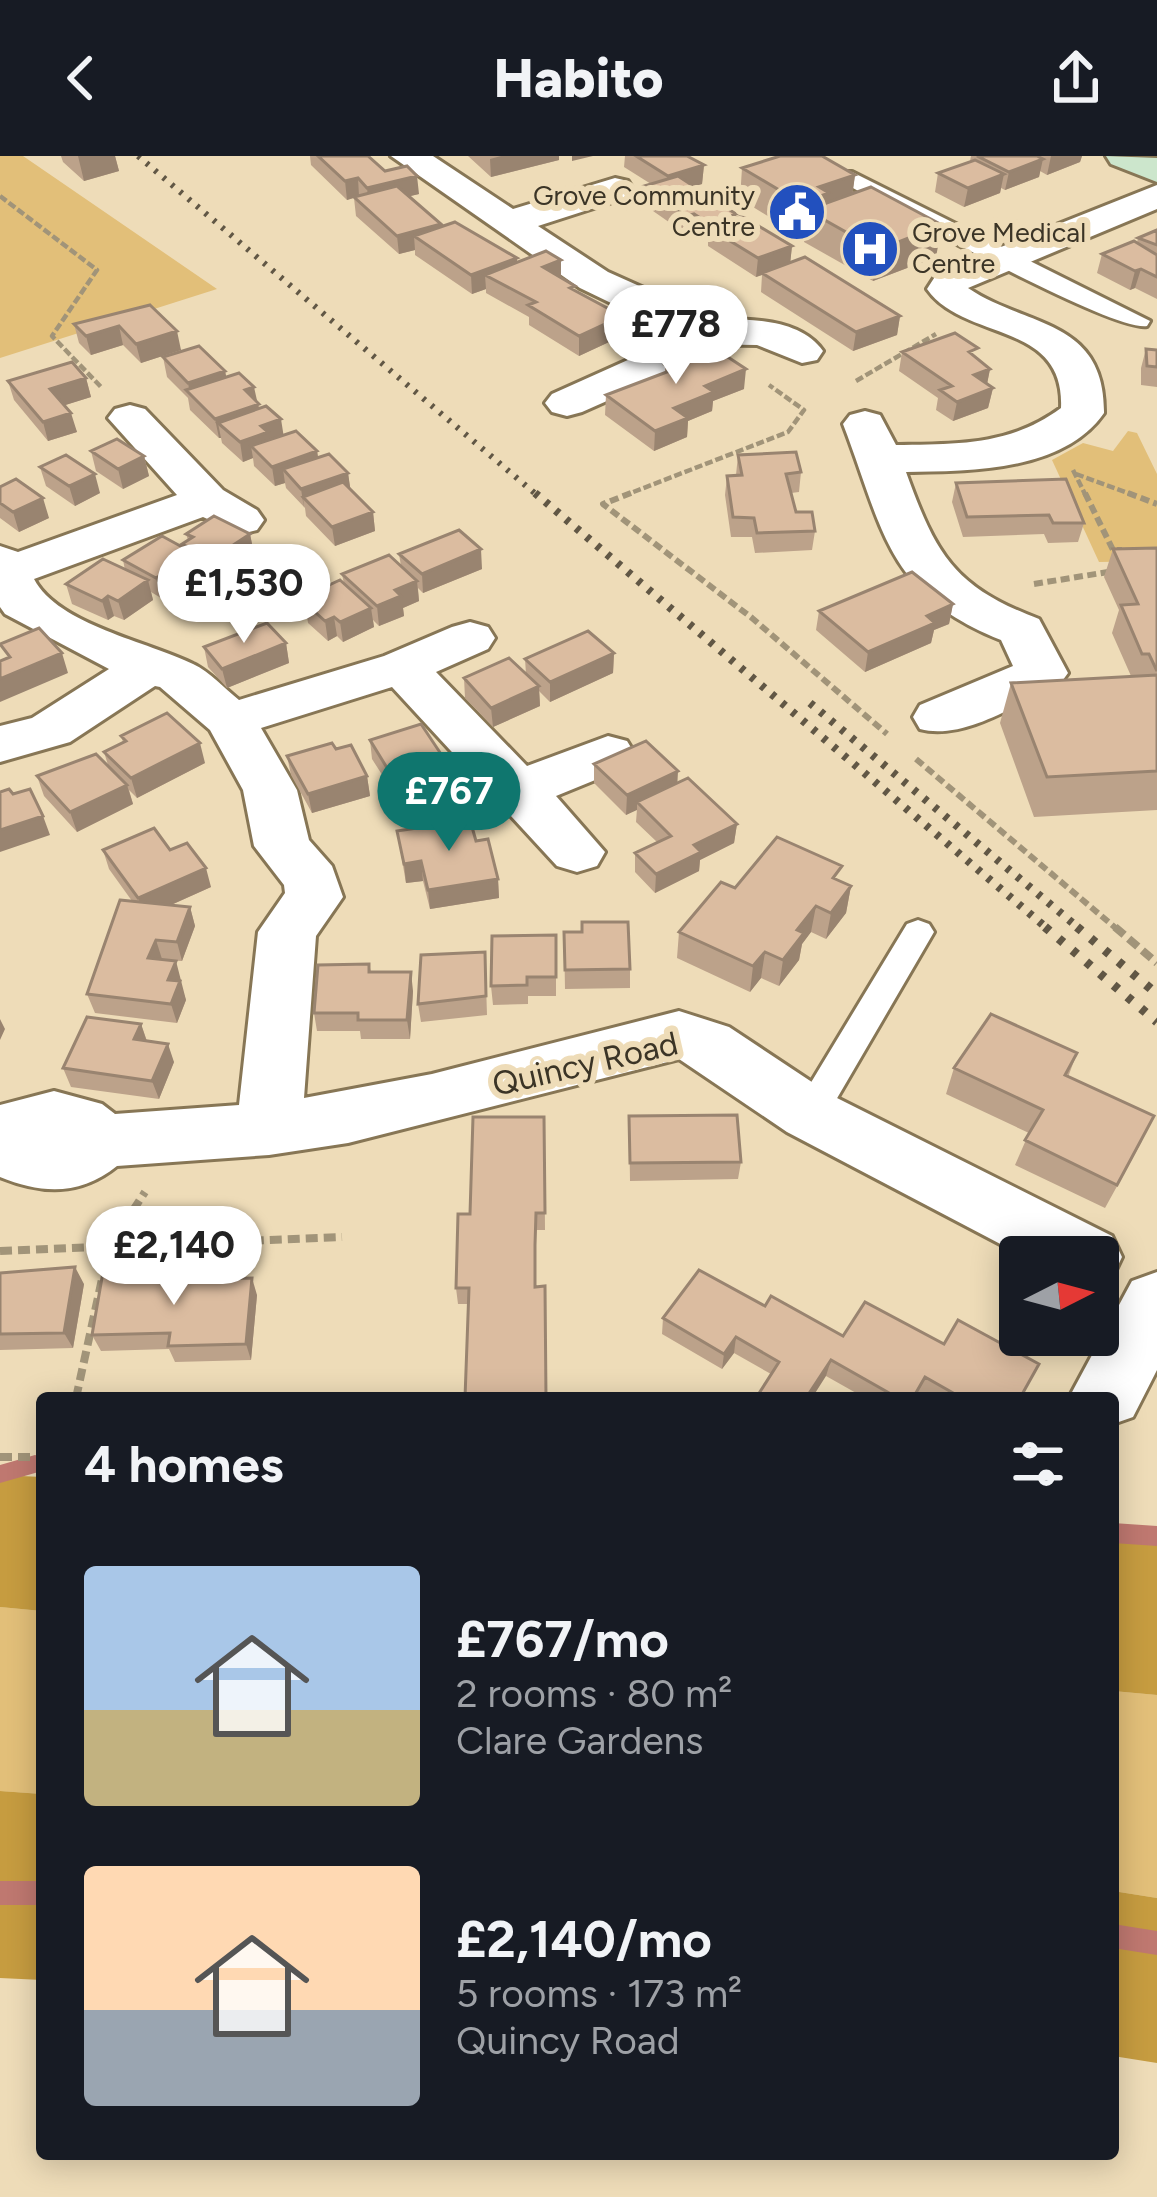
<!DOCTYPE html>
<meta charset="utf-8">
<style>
:root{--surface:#171b24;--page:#20242c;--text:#f1f3f6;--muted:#9ea1a6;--accent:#0f766e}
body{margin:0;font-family:Figtree,sans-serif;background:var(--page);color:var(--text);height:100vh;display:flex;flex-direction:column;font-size:45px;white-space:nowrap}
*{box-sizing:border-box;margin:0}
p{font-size:39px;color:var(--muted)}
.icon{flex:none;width:66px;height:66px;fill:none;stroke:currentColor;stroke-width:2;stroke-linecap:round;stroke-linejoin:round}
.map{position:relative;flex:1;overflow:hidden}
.sheet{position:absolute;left:36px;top:1236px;width:1083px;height:768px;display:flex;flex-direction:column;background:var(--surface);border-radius:12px;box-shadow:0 6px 30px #0003}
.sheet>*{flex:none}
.needle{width:78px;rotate:84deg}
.controls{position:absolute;left:999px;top:1080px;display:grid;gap:24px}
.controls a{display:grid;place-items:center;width:120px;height:120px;border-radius:12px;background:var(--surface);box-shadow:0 6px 30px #0003;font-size:60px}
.price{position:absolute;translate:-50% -102px;padding:0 27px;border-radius:42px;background:#fff;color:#222;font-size:39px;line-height:78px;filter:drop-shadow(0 3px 6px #0008)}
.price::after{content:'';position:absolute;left:50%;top:72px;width:36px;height:27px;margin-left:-18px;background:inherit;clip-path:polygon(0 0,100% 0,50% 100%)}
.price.active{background:var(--accent);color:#fff}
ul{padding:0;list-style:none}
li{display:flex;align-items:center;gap:36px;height:300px;padding:0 48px}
li span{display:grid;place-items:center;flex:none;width:336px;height:240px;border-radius:12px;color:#555}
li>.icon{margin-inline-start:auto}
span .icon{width:144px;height:144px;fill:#fffc;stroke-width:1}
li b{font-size:51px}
h2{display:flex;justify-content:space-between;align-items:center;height:144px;padding:0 48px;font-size:51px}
header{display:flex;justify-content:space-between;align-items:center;height:156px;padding:0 48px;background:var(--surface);font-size:54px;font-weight:800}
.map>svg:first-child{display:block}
.green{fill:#e2bf79}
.forest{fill:#c69c40}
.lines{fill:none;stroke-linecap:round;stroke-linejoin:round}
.stream{fill:#bf7870;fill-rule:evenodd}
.lane-casing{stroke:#877655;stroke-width:6}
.street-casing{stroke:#877655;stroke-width:6}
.secondary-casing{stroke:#877655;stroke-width:6}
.path-far2{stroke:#a19479;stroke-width:4.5;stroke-dasharray:8 3;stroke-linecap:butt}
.path-far1{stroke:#a19479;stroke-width:6;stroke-dasharray:9 4.5;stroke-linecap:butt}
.path{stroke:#a19479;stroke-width:8;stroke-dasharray:12 6;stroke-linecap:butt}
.lane{fill:#fff;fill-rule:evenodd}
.street{fill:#fff;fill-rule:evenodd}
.secondary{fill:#cce6cc;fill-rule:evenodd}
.rail-far2{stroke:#615745;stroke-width:6;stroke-dasharray:3 8;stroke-linecap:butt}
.rail-far1{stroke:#615745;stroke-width:8;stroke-dasharray:4.5 9;stroke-linecap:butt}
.rail{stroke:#615745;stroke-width:9;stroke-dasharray:6 12;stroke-linecap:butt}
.wall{fill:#bca28a}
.shaded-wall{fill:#998470}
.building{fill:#dbbca0;stroke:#998470;stroke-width:3}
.labels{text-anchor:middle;stroke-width:12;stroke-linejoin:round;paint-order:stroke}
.far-poi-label{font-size:27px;fill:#3b3426;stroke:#eedcb8;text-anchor:end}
.street-label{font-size:33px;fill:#3b3426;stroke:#eedcb8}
</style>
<header><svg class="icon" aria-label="back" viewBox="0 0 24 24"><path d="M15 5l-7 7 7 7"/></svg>Habito<svg class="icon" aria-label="share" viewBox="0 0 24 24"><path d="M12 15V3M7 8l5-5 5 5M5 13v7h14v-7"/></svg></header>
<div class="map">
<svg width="1157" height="2041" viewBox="0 0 1157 2041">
<rect width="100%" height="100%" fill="#eedcb8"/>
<!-- green -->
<path class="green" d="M0,0H23L217,133L0,202Z
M1128,275L1137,277L1157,318V405L1099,406L1052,304L1083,287L1113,295Z
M0,1451L42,1455V1638L0,1635Z
M1113,1535L1157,1539V1742L1113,1735Z"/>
<!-- forest -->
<path class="forest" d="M0,1319L42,1321V1455L0,1451Z
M1113,1386L1157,1388V1539L1113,1535Z
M0,1635L42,1638V1824L0,1822Z
M1113,1735L1157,1742V1907L1113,1900Z"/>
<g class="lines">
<!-- stream -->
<path class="stream" d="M35,1299L42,1301V1315L0,1327V1309Z
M1113,1367L1157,1370V1390L1113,1387Z
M0,1725H42V1749H0Z
M1113,1768L1157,1775V1799L1113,1792Z"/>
<!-- lane casing -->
<g class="lane-casing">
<path id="lane" d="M838,16H852L1150,165L1147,170C1111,176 885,49 838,24Z
M918,764L929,768L934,776L822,968L810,972L798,968L793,958L798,948L907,768Z"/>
</g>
<!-- street casing -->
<g class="street-casing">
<path id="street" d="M391,0H433L513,53L615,22L628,25L633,33L628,41L538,70L608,116L666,142L686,163C728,164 796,156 823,195L817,204L802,207L757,189L688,188L670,217L582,256L567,260L552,256L545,247L552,238L639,199L654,176L638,160L580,132Z
M1157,29V53L968,132C1025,171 1105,162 1104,257C1063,316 969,315 906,316C936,399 954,431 1039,463L1068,517L1060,528C1020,546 964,585 920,573L913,561L920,549L1013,510L1001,484C886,438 883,372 843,268L850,259L865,255L880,259L896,289C956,288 1010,290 1061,252C1065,164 964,186 927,133L938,116Z
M130,249L145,253L223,334L257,354L264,364L257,374L241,378L203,361L34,423C58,469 149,486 193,508C210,516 224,532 239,544L384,500L452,471L470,466L488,471L495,482L488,493L436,516L527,610L608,580L627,585L635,598L627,611L556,640L605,696L597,710L577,716L557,710L392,531L261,572L297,634L309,684L332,710L343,741L316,780L304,942L432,918L679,855L729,871L833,940L1112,1080L1122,1101L1112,1122L1098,1127V1101H1025L787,976L679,903L348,987L269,999L117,1010C80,1040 42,1038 0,1021V949L54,935L102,948L115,958L239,949L258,776L285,737L284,729L254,690L243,634L210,574L160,531L155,530L70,586L0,606V570L32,562L109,513L5,458L0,451V390L18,396L177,339L108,262L115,253Z
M1157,1116V1214L1133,1261L1113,1268V1242H1073L1071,1238L1132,1125Z"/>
</g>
<!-- secondary casing -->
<g class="secondary-casing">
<path id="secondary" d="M1106,0L1157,2V26L1111,8Z"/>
</g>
<!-- path-far2 -->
<path class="path-far2" d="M0,40L97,114L52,180L102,232
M856,225L936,178
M1073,314L1086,340
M1076,318L1136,340
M623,340L788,276L804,254L769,229"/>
<!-- path-far1 -->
<path class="path-far1" d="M631,337L603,348L752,462L887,578
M1085,337L1113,394H1122
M1128,337L1157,348
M1034,428L1114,415
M916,603L1118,774"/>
<!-- path -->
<path class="path" d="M1115,771L1157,807
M0,1095L342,1081
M76,1242L109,1091L145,1036
M0,1301H42"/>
<!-- lane -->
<use href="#lane" class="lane"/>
<!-- street -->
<use href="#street" class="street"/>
<!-- secondary -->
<use href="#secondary" class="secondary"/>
<!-- rail-far2 -->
<path class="rail-far2" d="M138,0L538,340"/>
<!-- rail-far1 -->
<path class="rail-far1" d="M535,337L1049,774
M810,547L1081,774"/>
<!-- rail -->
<path class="rail" d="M1045,771L1157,866
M1077,771L1157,838"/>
</g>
<!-- wall -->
<path class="wall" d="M61,0H115L119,15L84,25L63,6Z
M310,0H368L385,15L419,38L410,40L441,71L517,102V106L561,122L622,180L579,200L529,169V161L486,137V133L472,138L415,99V94L399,98L356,60L354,42L347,44L311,9Z
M468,0H559V4L491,21Z
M625,0H687L704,9L702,28L694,30L735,62L792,90L790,107L900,160L897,179L853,195L761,136L762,119L756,121L708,90V85L693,76L686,78L643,48L644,30L651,28L624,11Z
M775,0H822L855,19L852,38L936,101L873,125L804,86L805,76L797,78L740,43L742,12L776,1Z
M971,0H1082L1080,6L1047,19L1040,15L1039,21L1005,34L1001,32L1000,37L964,51L935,36L938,17L970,5Z
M1157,74V143L1135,132L1130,134L1097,117L1102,98L1137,87L1138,82Z
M150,149L181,194L141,207L123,189L91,199L79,187L74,168Z
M1146,193L1157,194V231L1141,229V212Z
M902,196L976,202L990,213L987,228L993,232L988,252L953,265L936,254L938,242L899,215Z
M163,201L225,215L226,221L257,246L260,252L284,279L317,295L318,301L348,317L350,333L373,356L375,375L335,390L306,360L305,352L286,332L285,327L275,330L254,310L253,302L243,306L222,287L221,282H219L190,254L188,242L167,221Z
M665,209L744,233L713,245L712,255L688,265L687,281L654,295L605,259L606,239L665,216Z
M86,222L91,241L65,249L77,276L48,285L14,244L8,225Z
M91,295L144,300L149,320L123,333L96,315Z
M738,299L801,316L799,336L791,337L796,356L815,375L812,394L755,397L752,381H731L725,339L727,320L736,319Z
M40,311L100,337L75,350L46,330Z
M956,327L1084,367L1078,386L1048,387L1044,378L963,381L952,346Z
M0,331L49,362L19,376L0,362Z
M186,378H250L254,398L225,417L211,420L199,414L200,417L161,442L151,436L153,444L124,464L114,460L108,464L72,448L66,428L125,414L123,404L183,391L182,388L188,384Z
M1157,392V654L1034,661L1000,567L1011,527L1131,520L1112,477L1119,454L1104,421L1113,393Z
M399,398L482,413L423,437L418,432L419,445L403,452L404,460L379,470L373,464L374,471L343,486L337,480L328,485L308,467L305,447L313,443L312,437L344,428L342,418L401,410Z
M953,448L949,468L934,474L931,487L865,516L816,474L819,455Z
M286,487L289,507L227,532L208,511L204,491Z
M614,497L613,517L550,546L539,535L540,550L493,571L465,542L464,522L526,518L525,503Z
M121,580L205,607L137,642L129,634L133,648L77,676L44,640L37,620L108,609L104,596L123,586Z
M370,584L442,617L424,623L425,629L395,639L372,603Z
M336,593L367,620L370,640L312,657L291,619L287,600Z
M594,608L677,627L737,668L734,687L700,704L699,715L655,737L635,716V697L657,686L636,666L637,653L626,659L594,627Z
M397,675L476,685L498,723L499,742L430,753L423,725L406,727Z
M103,694H170L211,731L171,749L190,751L195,770L182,805L161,804L181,824L180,827L186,844L177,867L95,857L87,838L132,745L109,713Z
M839,725L851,730L846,757L826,783L811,776L802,788L799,804L779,830L761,822L750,836L677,802L679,776L735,732Z
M564,776H582L630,813V832L565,833Z
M556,779V840H528V848L493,849L491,830Z
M485,796L487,859L421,866L418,848Z
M369,808L371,816L413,835L410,883H361L360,875H317L314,857Z
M141,868L147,885L174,906L159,943L71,931L63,912Z
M1077,897L1068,921L1142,985L1105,1052L1015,1009L1029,977L946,938L954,912Z
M629,960L741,1006L738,1023L630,1025Z
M544,961L545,1074H536L468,1148H458L456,1132Z
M178,1114L182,1124L257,1139L251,1204L175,1206L169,1193L101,1195L92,1179Z
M0,1117L84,1128L73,1192L0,1194Z
M765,1150L843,1180L1021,1242H928L919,1237L916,1242H865L826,1220L771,1218L734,1197L722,1213L662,1178L663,1162Z"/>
<!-- shaded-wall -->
<path class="shaded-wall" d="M78,0H115L119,15L84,25Z
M501,0H559V4L491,21L490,3Z
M572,0H593L572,5Z
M1051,0H1082L1080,6L1047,19Z
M1043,3L1039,21L1005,34L1009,16Z
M704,9L702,28L668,38V20Z
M1004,18L1000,37L964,51L968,32Z
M855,19L851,50L807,54L805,76L797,78L801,47L819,31Z
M417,20L419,38L369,50L367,32Z
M358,22L359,40L347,44L345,25Z
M694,58L693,76L686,78L687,60Z
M736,58L734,77L709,72L707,86L708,67Z
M441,68L443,86L414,80L415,94L399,98L397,80Z
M942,69L936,101L873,125L878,94Z
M792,90L790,109L756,121L758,102Z
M517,102L518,121L485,119L486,133L472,138L471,119Z
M561,104V123L543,111Z
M1141,113L1135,132L1130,134L1135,115Z
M622,160V180L579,200V180Z
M900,160L897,179L853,195L856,176Z
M119,170L123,189L91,199L86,180Z
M177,175L181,194L141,207L136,188Z
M746,213L744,233L713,245L712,255L688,265L687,281L654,295L655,275L674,252L705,230Z
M990,213L986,233L974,219Z
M225,215L229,234L190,238L188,227Z
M86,222L91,241L56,252L50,233Z
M254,231L262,267H218L221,282H219L215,263L245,234Z
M993,232L988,252L953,265L957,246Z
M71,257L77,276L48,285L43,266Z
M281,263L284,282L251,290L253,302L243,306L240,286L261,270Z
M317,295L320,314L283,313L285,327L275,330L272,311Z
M144,300L149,320L123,333L118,313Z
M348,317L351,337L303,341L304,352L301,333Z
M95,318L100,337L75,350L69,330Z
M43,342L49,362L19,376L13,356Z
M373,356L375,375L335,390L332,371Z
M250,378L254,398L225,417L211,420L207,400Z
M481,393L482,413L423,437L422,418Z
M195,398L200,417L161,442L156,422Z
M148,424L153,444L124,464L118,445Z
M417,425L419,445L403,452L404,460L379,470L377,450L395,434Z
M108,440L114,460L108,464L102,445Z
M953,448L949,468L934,474L931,487L865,516L868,496L927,460Z
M371,452L374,471L343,486L340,466Z
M334,461L337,480L328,485L325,465Z
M286,487L289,507L227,532L222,513Z
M62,497L68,517L0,546V523Z
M614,497L613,517L550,546V526Z
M539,530L540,550L493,571L491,552Z
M200,587L205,607L137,642L131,622Z
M441,598L442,617L424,623L425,629L395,639L392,620L420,604Z
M678,615L677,635L637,646V654L626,659L627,639Z
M367,620L370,640L312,657L308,638Z
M127,629L133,648L77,676L70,656Z
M43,660L50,679L0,696V674Z
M737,668L734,687L700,704L699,715L655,737L656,718L694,689Z
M421,705L423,725L406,727L404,708Z
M206,712L211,731L144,761L138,742Z
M498,723L499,742L430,753L428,734Z
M851,730L846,757L826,783L831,757Z
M816,750L811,776L802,788L799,804L779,830L783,804L797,774Z
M190,751L195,770L182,805L177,786Z
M156,784L162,803L148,802Z
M765,796L761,822L750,836L753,810Z
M176,805L186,844L177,867L171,848L168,824Z
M411,816L413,835L410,883L407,864Z
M0,863L5,873L0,884Z
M141,868L147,886L134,883Z
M168,888L174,906L159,943L152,925Z
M75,1111L84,1128L73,1192L64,1177Z
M252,1122L257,1139L251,1204L246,1188Z
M736,1181L734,1197L722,1213L724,1198Z
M831,1204L826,1220L812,1242H806Z"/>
<!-- building -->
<path class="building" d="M318,0H368L385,15L407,10L417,20L367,32L358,22L345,25Z
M636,0H687L704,9L668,20Z
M780,0H822L855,19L819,31L829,37L801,47L742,12Z
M977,0H1037L1043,3L1009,16Z
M975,4L1004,18L968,32L938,17Z
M678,20L736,58L708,67L694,58L687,60L644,30Z
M397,30L441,68L397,80L354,41Z
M871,31L942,69L878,94L807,54Z
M742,60L792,90L758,102L709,72Z
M455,66L517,102L471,119L414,80Z
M1157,74V89L1138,82Z
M1134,85L1157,99V121L1141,113L1135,115L1102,98Z
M546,95L561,104L543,111L575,130L570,132L622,160L579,180L528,149L536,146L485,119Z
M805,101L900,160L856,176L762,117Z
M150,149L177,175L136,188L119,170L86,180L74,168Z
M955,177L978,192L969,196L990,213L974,219L993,232L957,246L940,234L952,230L902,196Z
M708,188L746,213L705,230L714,236L674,252L688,262L655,275L606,239L672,214L665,209Z
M199,190L225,215L188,227L163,201Z
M1146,193L1157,194V211L1147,210Z
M72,206L86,222L50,233L71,257L43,266L8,225Z
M239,217L254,231L245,234L259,248L215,263L186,234Z
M266,250L281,263L261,270L268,276L240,286L218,267Z
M296,275L317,295L272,311L251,290Z
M117,283L144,300L118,313L91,295Z
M796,296L801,316L786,318L796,356H812L815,375L757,377L754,362L733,361L727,320L742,319L738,299Z
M329,298L348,317L301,333L283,313Z
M66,299L95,318L69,330L40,311Z
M16,323L43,342L13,356L0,347V331Z
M1066,323L1084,367H1053L1049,359L967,361L956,327Z
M343,326L373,356L332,371L303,341Z
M214,360L250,378L221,397L207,400L182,388L193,381L186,378Z
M459,374L481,393L422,418L399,398Z
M162,380L195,398L156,422L123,404Z
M1157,392V515L1149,498H1142L1121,449L1138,448L1113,393Z
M389,399L417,425L395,434L401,440L377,450L342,418Z
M103,403L148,424L118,445L108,440L102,445L66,428Z
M912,416L953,448L927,460L935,467L868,496L819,455Z
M340,424L371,452L340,466L334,461L325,465L305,447L317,441L312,437Z
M267,467L286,487L222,513L204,491Z
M39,472L62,497L0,523V505L10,501L0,488Z
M588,475L614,497L550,526L525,503Z
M509,502L539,530L491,552L464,522Z
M1157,519V615L1047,621L1011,527Z
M167,557L200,587L131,622L104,596L126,585L121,580Z
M421,568L441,598L420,604L423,610L392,620L370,584Z
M646,585L678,615L627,639L594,608Z
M332,587L336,593L351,589L367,620L308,638L287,600Z
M96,598L127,629L70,656L37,620Z
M688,622L737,668L694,689L701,696L656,718L635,697L671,680L637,646Z
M9,633L13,638L30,633L43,660L0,674V636Z
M470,664L476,685L488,683L498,723L428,734L421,705L404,708L397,675Z
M154,672L170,694L187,687L206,712L138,742L103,694Z
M777,681L842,710L833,722L851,730L831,757L816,750L797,774L804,777L783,804L765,796L753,810L679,776L721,726L735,732Z
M120,744L190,751L177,786L156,784L148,802L176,805L168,824L180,825L171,848L87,838Z
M582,766H628L630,813L565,814L564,776H582Z
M556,779V821H527V829L491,830L492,780Z
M485,796L486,840L418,848L421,799Z
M369,808V816H411L407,864H358V857H314L318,809Z
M991,858L1077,897L1065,919L1154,960L1117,1029L1025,984L1043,954L954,912Z
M87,861L141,868L134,883L168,888L152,925L63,912Z
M737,959L741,1006L630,1007L629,960Z
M473,961H544L545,1057H536L535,1089V1131L545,1130L546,1242H465L469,1132H456L458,1058H470Z
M75,1111L64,1177L0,1178V1117Z
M178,1114L177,1124L252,1122L246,1188L168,1190L170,1177L92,1179L103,1116Z
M699,1114L765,1150L771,1140L843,1180L865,1146L944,1188L958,1164L1039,1208L1020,1242H962L925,1221L913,1242H898L831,1204L806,1242H756L779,1206L736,1181L724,1198L663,1162Z"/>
<!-- icons -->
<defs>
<g id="civic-disc" transform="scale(3)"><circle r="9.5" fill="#2250be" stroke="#eedcb8"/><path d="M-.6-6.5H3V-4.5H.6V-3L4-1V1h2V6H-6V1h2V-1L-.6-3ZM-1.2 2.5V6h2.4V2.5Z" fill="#fff"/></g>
<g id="hospital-disc" transform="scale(3)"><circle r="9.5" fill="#2250be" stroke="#eedcb8"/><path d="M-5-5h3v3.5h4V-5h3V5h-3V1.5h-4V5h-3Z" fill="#fff"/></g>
</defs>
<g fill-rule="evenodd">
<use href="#civic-disc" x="797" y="56"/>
<use href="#hospital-disc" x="870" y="93"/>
</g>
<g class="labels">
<!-- far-poi labels -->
<g class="far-poi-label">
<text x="755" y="49">Grove Community<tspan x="755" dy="31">Centre</tspan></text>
<text x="912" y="86" text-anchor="start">Grove Medical<tspan x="912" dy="31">Centre</tspan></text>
</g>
<!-- street labels -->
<g class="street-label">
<text transform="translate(585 907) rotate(-13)" y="12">Quincy Road</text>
</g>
</g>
</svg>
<div class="controls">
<a><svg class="needle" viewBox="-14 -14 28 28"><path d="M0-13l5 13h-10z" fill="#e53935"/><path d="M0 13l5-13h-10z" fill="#9ea1a6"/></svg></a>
</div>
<b class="price" style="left:676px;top:231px">£778</b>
<b class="price" style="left:244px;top:490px">£1,530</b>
<b class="price active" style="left:449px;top:698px">£767</b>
<b class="price" style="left:174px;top:1152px">£2,140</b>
<section class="sheet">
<h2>4 homes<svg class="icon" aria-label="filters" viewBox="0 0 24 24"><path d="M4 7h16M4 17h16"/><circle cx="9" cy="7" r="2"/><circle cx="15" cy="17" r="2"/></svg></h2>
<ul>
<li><span style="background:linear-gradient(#a9c7e8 60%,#c2b280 0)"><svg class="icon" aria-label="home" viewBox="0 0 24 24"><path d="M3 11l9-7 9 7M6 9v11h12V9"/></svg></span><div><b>£767/mo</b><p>2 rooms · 80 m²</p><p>Clare Gardens</p></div></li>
<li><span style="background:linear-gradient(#ffd9b3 60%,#9aa5b1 0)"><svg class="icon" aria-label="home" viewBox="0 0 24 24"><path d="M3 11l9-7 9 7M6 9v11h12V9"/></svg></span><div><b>£2,140/mo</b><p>5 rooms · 173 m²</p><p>Quincy Road</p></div></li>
</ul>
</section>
</div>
